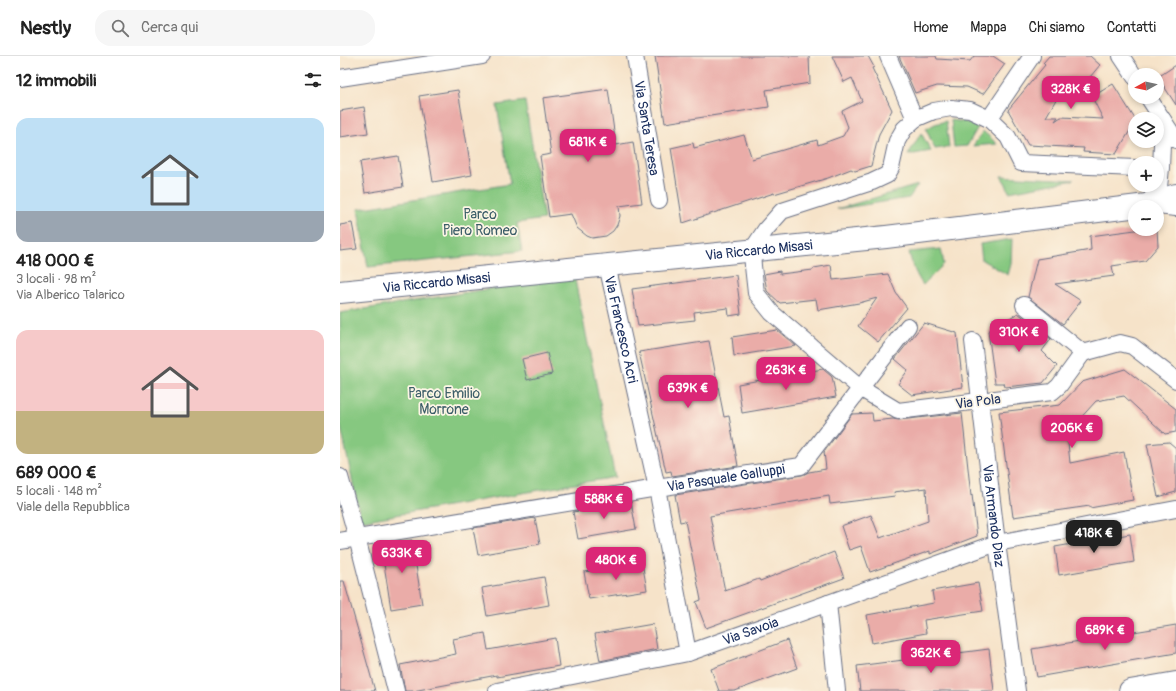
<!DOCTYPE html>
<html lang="it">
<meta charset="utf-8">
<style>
:root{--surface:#fff;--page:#f6f6f6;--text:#222;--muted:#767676;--line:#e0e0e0;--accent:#db2777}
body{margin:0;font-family:Pangolin,sans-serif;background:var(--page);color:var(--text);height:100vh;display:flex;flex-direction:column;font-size:15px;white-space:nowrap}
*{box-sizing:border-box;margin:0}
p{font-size:13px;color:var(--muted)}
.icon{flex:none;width:22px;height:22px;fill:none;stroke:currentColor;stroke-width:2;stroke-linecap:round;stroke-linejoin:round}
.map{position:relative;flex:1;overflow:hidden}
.details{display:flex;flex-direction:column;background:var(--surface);width:340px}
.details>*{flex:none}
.needle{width:26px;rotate:262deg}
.controls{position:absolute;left:788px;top:12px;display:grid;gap:8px}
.controls a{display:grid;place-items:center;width:36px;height:36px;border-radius:50%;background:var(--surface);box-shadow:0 2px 6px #0003;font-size:20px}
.price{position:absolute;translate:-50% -34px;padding:0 9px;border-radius:8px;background:var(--accent);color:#fff;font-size:13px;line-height:26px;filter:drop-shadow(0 1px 2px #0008)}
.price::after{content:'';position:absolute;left:50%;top:24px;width:12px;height:9px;margin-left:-6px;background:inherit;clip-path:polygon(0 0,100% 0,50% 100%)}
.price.active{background:#222;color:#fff}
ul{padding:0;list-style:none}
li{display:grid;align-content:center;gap:8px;height:212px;padding:0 16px}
li span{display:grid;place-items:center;height:124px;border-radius:12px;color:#555}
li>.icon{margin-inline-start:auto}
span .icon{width:72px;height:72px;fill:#fffc;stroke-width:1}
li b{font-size:17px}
h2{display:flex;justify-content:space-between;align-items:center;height:48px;padding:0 16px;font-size:17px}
header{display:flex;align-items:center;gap:24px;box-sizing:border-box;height:56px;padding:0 20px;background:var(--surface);border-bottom:1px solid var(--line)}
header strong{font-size:19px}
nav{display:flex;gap:22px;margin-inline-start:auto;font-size:14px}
.search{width:280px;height:36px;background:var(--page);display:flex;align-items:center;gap:10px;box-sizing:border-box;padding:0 14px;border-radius:16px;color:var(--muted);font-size:15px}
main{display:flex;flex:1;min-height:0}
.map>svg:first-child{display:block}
.green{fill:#86c880;stroke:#507c6f}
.building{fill:#eaaca8}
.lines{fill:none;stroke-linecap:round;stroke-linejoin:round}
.street-casing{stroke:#686e83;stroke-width:18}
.primary-casing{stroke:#686e83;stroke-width:24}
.street{stroke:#fff;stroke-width:16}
.primary{stroke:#fff;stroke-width:22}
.labels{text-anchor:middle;stroke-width:3.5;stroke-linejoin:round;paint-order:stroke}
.street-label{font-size:14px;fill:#1b2f5e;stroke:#fcf5e5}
.park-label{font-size:14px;fill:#3b5d68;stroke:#fcf5e5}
</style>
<header>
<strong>Nestly</strong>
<div class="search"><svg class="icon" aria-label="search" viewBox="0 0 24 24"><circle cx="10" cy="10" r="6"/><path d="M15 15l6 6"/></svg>Cerca qui</div>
<nav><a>Home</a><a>Mappa</a><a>Chi siamo</a><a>Contatti</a></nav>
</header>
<main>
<section class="details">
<h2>12 immobili<svg class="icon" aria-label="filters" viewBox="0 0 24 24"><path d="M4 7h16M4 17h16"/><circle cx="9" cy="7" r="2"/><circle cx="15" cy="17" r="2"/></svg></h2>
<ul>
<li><span style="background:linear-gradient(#bfe0f5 75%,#9aa5b1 0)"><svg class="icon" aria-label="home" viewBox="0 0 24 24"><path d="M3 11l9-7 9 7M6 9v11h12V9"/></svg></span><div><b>418 000 €</b><p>3 locali · 98 m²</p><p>Via Alberico Talarico</p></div></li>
<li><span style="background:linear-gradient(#f6c9c9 65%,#c2b280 0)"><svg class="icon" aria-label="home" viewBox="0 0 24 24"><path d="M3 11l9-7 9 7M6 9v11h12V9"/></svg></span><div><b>689 000 €</b><p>5 locali · 148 m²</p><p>Viale della Repubblica</p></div></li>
</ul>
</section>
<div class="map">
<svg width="836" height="635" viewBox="0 0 836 635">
<rect width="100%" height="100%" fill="#fcf5e5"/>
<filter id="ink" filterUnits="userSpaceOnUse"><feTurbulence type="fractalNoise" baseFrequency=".025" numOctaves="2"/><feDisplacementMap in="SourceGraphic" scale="8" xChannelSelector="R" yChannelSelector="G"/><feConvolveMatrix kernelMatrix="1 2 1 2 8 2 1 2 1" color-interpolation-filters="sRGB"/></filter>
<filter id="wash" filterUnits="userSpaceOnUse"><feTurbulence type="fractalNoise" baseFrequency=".012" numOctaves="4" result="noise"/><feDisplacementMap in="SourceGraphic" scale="16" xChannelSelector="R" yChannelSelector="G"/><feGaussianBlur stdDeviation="0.9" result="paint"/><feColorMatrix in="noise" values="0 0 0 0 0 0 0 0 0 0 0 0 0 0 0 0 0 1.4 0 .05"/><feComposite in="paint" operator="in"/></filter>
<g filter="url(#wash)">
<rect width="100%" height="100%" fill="#f6e3c9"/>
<!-- green -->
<path class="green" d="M185,45L204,163L177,167L182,195L28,211L18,153L170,128L157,49Z
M611,64L626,66L638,71L627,90L614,91Z
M606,65L609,91L595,93L586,73L595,68Z
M643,75L657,88L633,90Z
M581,77L591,95L568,99Z
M661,120L734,124L669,136L666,128Z
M578,129L569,142L497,153Z
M672,183L671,208L668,219L642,204L640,188Z
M601,193L604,208L583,229C576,219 572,209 569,196Z
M234,219L275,421L21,465L0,367V257Z"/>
<g id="blocks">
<!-- building -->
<path class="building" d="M315,0H469L470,27L426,34L429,51L325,67Z
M492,0H528L534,11L532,12L552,54L539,78L531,110L515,115L511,113L488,122L434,138V137L343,167L331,92L353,87L354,92L404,79L412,103L477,84L478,89L503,80L508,71L502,55L522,45L512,22L504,26Z
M559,0H596L597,3L630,5L634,0H653L665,8L643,38L627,31L597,30L575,37Z
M709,0H750L760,9L740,33L727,24L706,61H718L715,65L721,61L763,63L752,41L773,28L795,63V66L776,98L743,96L744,92L688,89L668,54L705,9L703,7Z
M836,9V49L818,21Z
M268,33L276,89L293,86L302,147L279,150L280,160L277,169L273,175L266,180L252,182L247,180L237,172L231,158L209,161L200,100L211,98L203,42Z
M118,34L132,119L93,126L79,40Z
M24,51L28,77L0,81V55Z
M58,100L63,131L25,137L20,106Z
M12,167L17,193L0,195V169Z
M803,173H817L818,190L805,205L772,210L774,220L715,228L741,245L723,268L688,241L697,203L751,194L750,180Z
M491,209L493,224L548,218L556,237L567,252L538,286L518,270L537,242L519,247L478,254L476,243L440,247L427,235L424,218L440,215V218L473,214L474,212Z
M396,219L401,258L389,260L388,252L354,256L355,264L298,270L292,233Z
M678,257L711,283L702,295L717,310L703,327L665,331L664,327H655L648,275Z
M584,267L617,277L623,331L572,339L558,328L568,314L555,303Z
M437,274L456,290L394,300L392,281Z
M369,285L384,361L389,360L398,410L332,420L331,415L326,416L299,296Z
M207,297L212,318L187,324L182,303Z
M483,313L492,321L496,341L402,357L398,328Z
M785,313L836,353V376L825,378L784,340L756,345L727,377L730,407L784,396L793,444L750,452V450L673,461L659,356L720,349L742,326Z
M532,357L533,365L553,363L559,364L622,357L631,440L632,439L637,480L590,498V495L530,516L521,490L509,494L501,470L531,459L540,482L588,465L586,432L554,436L555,440L490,448L489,440L370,460L385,535L419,523L420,525L494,496L504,522L366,572L356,546L361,544L345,465L340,466L335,439L462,419L469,416L486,413L484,396L512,358Z
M829,386L836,392V436L818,441L807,388Z
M291,446L296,473L238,483L233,456Z
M195,462L200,488L138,499L133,472Z
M790,478L794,506L719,519L715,491Z
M72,484L82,548L51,553L41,489Z
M302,506L307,534L249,543L244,516Z
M204,521L209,549L147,560L142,532Z
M0,525H4L35,635H0Z
M638,527L643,555L584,564L586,577L532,587L527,559L594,547L592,535Z
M313,568L317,593L260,605L255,578Z
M836,569V597L697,621L692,593Z
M145,577L148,594L215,582L219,610L157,621V619L73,635H65L60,609L116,598L113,583Z
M447,584L457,612L395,635H379L371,613Z
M649,593L654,635H520L517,610Z"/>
</g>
</g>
<g filter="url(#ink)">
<use href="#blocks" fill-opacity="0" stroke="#686e83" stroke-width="1"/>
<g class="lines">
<!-- street casing -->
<g class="street-casing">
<g id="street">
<path id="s1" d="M295,0L319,144"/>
<path d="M548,0L575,63"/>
<path d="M781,0L795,21"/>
<path d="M0,22L142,0"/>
<path d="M808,41L836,84"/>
<path d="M649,63L692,0"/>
<path d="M823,64L821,112L819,131L807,149L836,152"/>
<path id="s2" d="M267,209L317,432L348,597"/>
<path d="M684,249L743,297"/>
<path id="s3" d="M633,285L657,487L677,635"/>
<path d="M743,297L719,330L712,336L558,355L520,332L432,257L416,237L413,210L412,194L426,173L442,155L532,126L547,119L551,112L557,85L564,73L575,63L594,55L611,52L630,54L649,63L668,81L681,107L795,112"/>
<path d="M743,297L780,287L792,290L836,324"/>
<path d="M0,421L17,482L56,635"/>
<path id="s4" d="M0,485L317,432L461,410L568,270"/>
<path d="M488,547L497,635"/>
<path id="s5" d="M157,635L348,597L657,487L836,453"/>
</g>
</g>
<!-- primary casing -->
<g class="primary-casing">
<g id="primary">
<path id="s6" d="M0,236L546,181L807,149L836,139"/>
<path d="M790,635L836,627"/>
</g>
</g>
<!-- street -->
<use href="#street" class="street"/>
<!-- primary -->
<use href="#primary" class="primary"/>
</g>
</g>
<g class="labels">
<!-- street labels -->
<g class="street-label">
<text dy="5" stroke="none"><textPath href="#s1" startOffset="73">Via Santa Teresa</textPath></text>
<text dy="5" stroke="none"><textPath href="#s6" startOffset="421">Via Riccardo Misasi</textPath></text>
<text dy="5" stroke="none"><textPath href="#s6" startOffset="97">Via Riccardo Misasi</textPath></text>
<text dy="5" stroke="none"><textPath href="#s2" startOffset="66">Via Francesco Acri</textPath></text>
<text transform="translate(638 345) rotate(-7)" y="5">Via Pola</text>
<text dy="5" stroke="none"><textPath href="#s4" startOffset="391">Via Pasquale Galluppi</textPath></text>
<text dy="5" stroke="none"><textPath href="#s3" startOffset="176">Via Armando Diaz</textPath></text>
<text dy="5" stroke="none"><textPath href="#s5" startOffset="261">Via Savoia</textPath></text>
</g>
<!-- park labels -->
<g class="park-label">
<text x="140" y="163">Parco<tspan x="140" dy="16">Piero Romeo</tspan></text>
<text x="104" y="342">Parco Emilio<tspan x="104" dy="16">Morrone</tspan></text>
</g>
</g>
</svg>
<div class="controls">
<a><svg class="needle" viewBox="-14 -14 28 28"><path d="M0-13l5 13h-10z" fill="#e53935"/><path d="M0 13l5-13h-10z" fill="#767676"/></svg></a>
<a><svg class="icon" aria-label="layers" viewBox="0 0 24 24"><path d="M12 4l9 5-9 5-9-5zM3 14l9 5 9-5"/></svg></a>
<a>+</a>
<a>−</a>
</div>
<b class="price" style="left:731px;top:54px">328K €</b>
<b class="price" style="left:248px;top:107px">681K €</b>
<b class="price" style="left:679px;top:297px">310K €</b>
<b class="price" style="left:446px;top:335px">263K €</b>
<b class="price" style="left:348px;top:353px">639K €</b>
<b class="price" style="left:732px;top:393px">206K €</b>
<b class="price" style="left:264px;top:464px">588K €</b>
<b class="price active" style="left:754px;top:498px">418K €</b>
<b class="price" style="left:62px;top:518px">633K €</b>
<b class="price" style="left:276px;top:525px">480K €</b>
<b class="price" style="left:765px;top:595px">689K €</b>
<b class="price" style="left:591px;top:618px">362K €</b>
</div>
</main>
